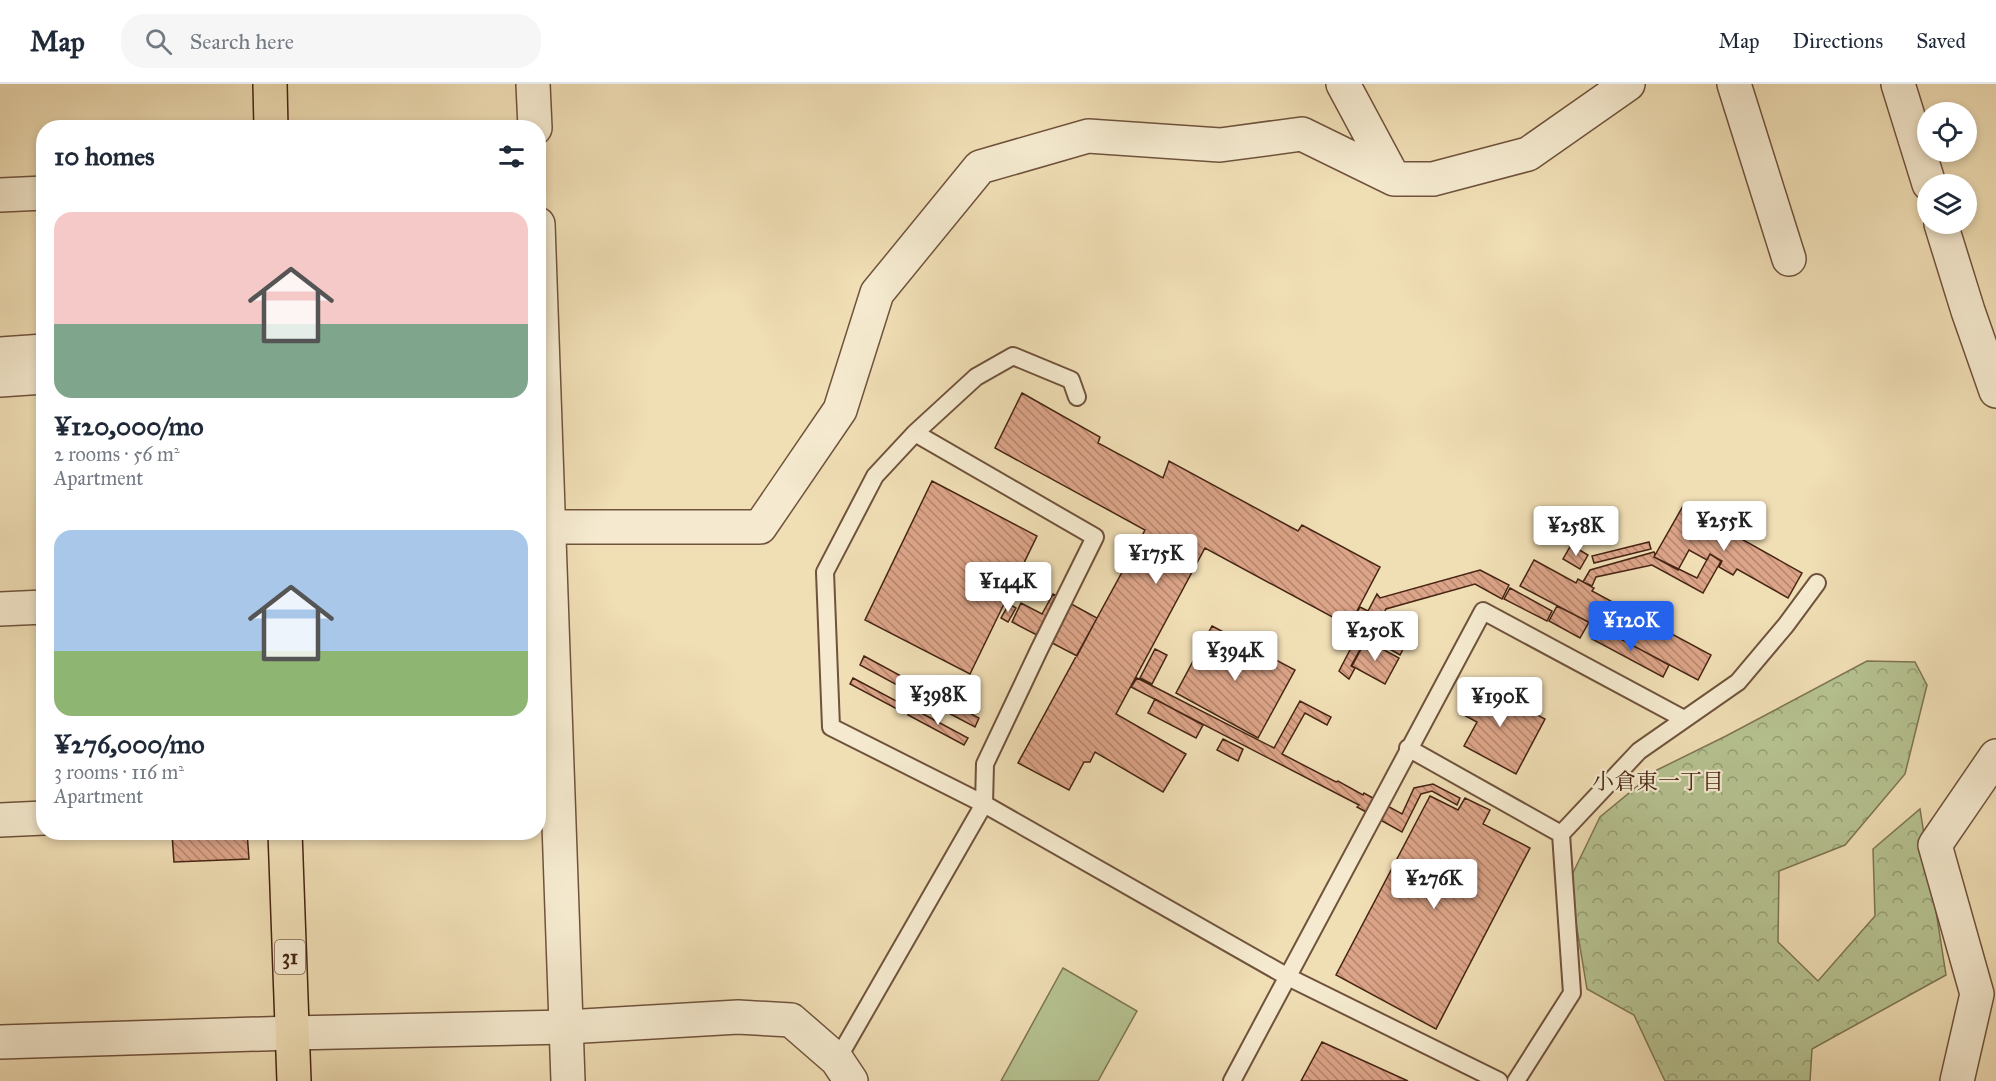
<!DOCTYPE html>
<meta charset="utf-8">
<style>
:root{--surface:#fff;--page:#f6f6f7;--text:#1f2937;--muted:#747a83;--line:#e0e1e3;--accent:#2563eb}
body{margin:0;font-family:"IM FELL Great Primer","Noto Serif JP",serif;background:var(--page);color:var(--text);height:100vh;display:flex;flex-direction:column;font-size:22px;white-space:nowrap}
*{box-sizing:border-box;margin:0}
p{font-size:20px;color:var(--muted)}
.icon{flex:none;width:33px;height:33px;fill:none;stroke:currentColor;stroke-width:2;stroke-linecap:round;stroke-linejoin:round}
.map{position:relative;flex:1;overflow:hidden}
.sheet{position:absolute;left:36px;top:36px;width:510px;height:720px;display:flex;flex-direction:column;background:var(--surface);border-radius:24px;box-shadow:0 3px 9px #0003}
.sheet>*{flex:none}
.fabs{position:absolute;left:1917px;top:18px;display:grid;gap:12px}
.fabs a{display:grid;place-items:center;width:60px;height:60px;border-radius:50%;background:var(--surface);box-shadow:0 3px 9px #0003;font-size:30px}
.price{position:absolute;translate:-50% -51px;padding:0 14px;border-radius:6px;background:#fff;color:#222;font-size:20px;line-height:39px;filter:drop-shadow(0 2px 3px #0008)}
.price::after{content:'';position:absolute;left:50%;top:36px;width:18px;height:14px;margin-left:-9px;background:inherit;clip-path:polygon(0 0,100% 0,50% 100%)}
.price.active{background:var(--accent);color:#fff}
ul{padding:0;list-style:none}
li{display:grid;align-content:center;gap:12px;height:318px;padding:0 18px}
li span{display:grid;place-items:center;height:186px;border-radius:18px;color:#555}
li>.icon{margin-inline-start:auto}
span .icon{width:108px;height:108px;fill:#fffc;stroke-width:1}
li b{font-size:26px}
h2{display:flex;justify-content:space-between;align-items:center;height:72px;padding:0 18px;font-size:26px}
header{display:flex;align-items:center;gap:36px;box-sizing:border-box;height:84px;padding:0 30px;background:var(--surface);border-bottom:2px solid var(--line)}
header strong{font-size:28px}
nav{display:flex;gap:33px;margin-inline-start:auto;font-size:21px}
.search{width:420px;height:54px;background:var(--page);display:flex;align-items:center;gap:15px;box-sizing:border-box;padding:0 21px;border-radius:24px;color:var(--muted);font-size:22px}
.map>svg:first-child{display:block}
.green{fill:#b6c291;stroke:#7e7452;stroke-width:1.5}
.forest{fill:url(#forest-crowns);stroke:#7e7452;stroke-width:1.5}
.building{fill:url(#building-back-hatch);stroke:#462513;stroke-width:1.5}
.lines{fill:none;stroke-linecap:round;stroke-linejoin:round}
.service-casing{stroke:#70533c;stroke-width:20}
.minor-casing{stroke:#70533c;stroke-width:36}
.tertiary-casing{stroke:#70533c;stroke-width:36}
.primary-casing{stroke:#462513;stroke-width:36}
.service{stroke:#f5eacf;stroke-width:16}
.minor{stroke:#f5eacf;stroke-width:33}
.tertiary{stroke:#f5eacf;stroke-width:33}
.primary{stroke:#f0deb5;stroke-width:33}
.labels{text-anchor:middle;stroke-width:4.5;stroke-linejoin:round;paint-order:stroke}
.shield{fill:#f5eacf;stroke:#7a604b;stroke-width:1.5}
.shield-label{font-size:20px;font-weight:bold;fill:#462513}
.neighbourhood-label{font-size:22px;fill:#462513;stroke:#f5eacf}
</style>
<header>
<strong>Map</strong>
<div class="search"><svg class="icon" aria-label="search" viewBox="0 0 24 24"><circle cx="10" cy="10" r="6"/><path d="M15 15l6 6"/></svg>Search here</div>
<nav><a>Map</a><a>Directions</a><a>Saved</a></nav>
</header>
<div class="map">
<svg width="1996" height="997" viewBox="0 0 1996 997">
<defs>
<pattern id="forest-crowns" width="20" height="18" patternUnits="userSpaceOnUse" patternTransform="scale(1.5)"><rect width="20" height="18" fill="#b6c291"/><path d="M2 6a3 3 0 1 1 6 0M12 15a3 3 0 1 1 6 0" fill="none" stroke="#969d75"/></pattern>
<pattern id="building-back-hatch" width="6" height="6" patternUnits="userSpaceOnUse" patternTransform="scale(1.5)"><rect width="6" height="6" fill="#dca488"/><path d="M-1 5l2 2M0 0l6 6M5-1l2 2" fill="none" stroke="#b4856e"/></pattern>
</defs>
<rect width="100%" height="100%" fill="#f0deb5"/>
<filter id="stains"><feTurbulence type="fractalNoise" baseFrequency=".00333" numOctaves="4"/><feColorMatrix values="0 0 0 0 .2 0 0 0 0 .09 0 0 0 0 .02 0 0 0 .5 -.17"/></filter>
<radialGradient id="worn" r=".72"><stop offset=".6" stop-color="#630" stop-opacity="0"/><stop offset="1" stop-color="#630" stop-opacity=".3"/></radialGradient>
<!-- green -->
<path class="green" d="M1063,884L1137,927L1098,997H1001Z"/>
<!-- forest -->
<path class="forest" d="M1867,577L1915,578L1927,601L1905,690L1845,761L1779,787L1778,858L1818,897L1875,832L1873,765L1920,725L1946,891L1812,965L1810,997H1665L1634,931L1587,905L1569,797L1600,733L1657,686L1726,652Z"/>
<!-- building -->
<path class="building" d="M1022,309L1100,353L1098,359L1163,394L1169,377L1298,447L1302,441L1380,483L1349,542L1205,464L1116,630L1186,670L1163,708L1095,668L1090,678H1084L1069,706L1018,679L1145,446L995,364Z
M932,397L1037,452L970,590L865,536Z
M1683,422L1802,489L1788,514L1737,485L1733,491L1719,483L1722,477L1710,470L1707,476L1689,466L1678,486L1654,473Z
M1649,458L1651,465L1594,479L1592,472Z
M1571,461L1588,471L1580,485L1563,475Z
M1654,468L1655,470L1654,473L1697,494L1710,470L1721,477L1703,509L1652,481L1596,493L1592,502L1583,498L1590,486Z
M1534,476L1576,499L1578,495L1594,504L1592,507L1711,571L1698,596L1520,502Z
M1480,486L1509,501L1502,515L1475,500L1386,525L1381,535L1378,533L1351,582L1355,584L1349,595L1339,587L1363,541L1353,535L1360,523L1368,527L1377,510L1380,514Z
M1510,504L1552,527L1547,537L1504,515Z
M1053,510L1097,534L1077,572L1012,538L1021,519L1042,530Z
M1009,520L1016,524L1008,538L1001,534Z
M1557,522L1589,538L1580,554L1549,537Z
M1378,534L1410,552L1400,571L1368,553Z
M1212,542L1295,586L1258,654L1176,609Z
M1599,543L1669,581L1663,593L1592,555Z
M1366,556L1399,574L1385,600L1352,582Z
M1155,565L1167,571L1152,600L1140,594Z
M864,572L914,599L910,608L860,581Z
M853,594L900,619L897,625L850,600Z
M1137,594L1274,664L1300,617L1331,633L1327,641L1305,629L1282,670L1336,698L1338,697L1363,711L1364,709L1402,730L1414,704L1433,700L1460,714L1457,721L1432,707L1421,710L1402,748L1357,723L1359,721L1131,603Z
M1476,598L1545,635L1516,690L1464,662L1477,638L1460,629Z
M921,603L979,634L975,643L916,612Z
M1155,615L1203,641L1196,654L1148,629Z
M912,624L968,654L964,661L908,631Z
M1223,655L1243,665L1238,677L1217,666Z
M1430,712L1458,726L1465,714L1490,726L1483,740L1530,764L1436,945L1336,891Z
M207,748H247L249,775L174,778L172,750Z
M1322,958L1408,997H1301Z"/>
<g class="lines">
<!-- service casing -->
<g class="service-casing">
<path id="service" d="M915,349L1095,453L1039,566L985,680L984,720L831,643L825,488L875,392Z
M915,349L976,293L1013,272L1071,296L1077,313
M1408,664L1561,750
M837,976L984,720L1288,893L1499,997
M1232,997L1483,527L1684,635
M1516,997L1572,909L1561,750L1639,667L1738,598L1786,541L1817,499"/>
</g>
<!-- minor casing -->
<g class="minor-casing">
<path id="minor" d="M533,0L535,44
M1343,0L1394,95
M1734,0L1789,175
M0,111L44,109
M538,140L568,997
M0,270L44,267
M0,296L44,293
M550,443H760L840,326L877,209L980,83L1088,52L1220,61L1302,50L1394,95H1433L1528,70L1628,0
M0,525L44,523
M0,736L44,734
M0,958L292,949
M1957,997L1977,910L1935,761L1996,672"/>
</g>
<!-- tertiary casing -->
<g class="tertiary-casing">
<path id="tertiary" d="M1898,0L1929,100
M1941,140L1968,227L1996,307
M292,949L566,943L738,933L791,936L837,976L851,997"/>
</g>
<!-- primary casing -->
<g class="primary-casing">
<path id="primary" d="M270,0L271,44
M285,748L294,997"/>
</g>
<!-- service -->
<use href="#service" class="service"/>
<!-- minor -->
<use href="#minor" class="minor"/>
<!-- tertiary -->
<use href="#tertiary" class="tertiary"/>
<!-- primary -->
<use href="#primary" class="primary"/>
</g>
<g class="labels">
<!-- shield labels -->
<rect class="shield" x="275" y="856" width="30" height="34" rx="4.5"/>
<g class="shield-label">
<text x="290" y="880">31</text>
</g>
<!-- neighbourhood labels -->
<g class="neighbourhood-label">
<text x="1658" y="705">小倉東一丁目</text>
</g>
</g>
<rect width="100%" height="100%" filter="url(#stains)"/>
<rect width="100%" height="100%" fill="url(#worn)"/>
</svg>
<div class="fabs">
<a><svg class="icon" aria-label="locate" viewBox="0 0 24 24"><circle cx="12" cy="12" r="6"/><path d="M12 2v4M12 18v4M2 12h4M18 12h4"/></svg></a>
<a><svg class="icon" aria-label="layers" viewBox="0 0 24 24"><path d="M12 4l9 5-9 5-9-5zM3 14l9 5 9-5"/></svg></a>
</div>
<b class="price" style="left:1724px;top:468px">¥255K</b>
<b class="price" style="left:1576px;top:473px">¥258K</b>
<b class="price" style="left:1156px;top:501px">¥175K</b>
<b class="price" style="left:1008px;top:529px">¥144K</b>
<b class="price active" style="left:1631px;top:568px">¥120K</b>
<b class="price" style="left:1375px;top:578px">¥250K</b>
<b class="price" style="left:1235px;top:598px">¥394K</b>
<b class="price" style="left:938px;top:642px">¥398K</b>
<b class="price" style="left:1500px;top:644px">¥190K</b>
<b class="price" style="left:1434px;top:826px">¥276K</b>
<section class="sheet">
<h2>10 homes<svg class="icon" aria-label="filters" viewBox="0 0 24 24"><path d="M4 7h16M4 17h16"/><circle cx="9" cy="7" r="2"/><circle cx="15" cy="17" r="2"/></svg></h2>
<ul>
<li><span style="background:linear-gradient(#f6c9c9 60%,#7fa58c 0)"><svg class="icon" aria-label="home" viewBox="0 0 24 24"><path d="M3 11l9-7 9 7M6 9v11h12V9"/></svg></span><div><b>¥120,000/mo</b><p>2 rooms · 56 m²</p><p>Apartment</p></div></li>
<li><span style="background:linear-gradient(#a9c7e8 65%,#8fb573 0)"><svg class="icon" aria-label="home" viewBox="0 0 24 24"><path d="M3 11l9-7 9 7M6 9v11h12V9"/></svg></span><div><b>¥276,000/mo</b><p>3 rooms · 116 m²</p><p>Apartment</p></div></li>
</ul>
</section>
</div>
